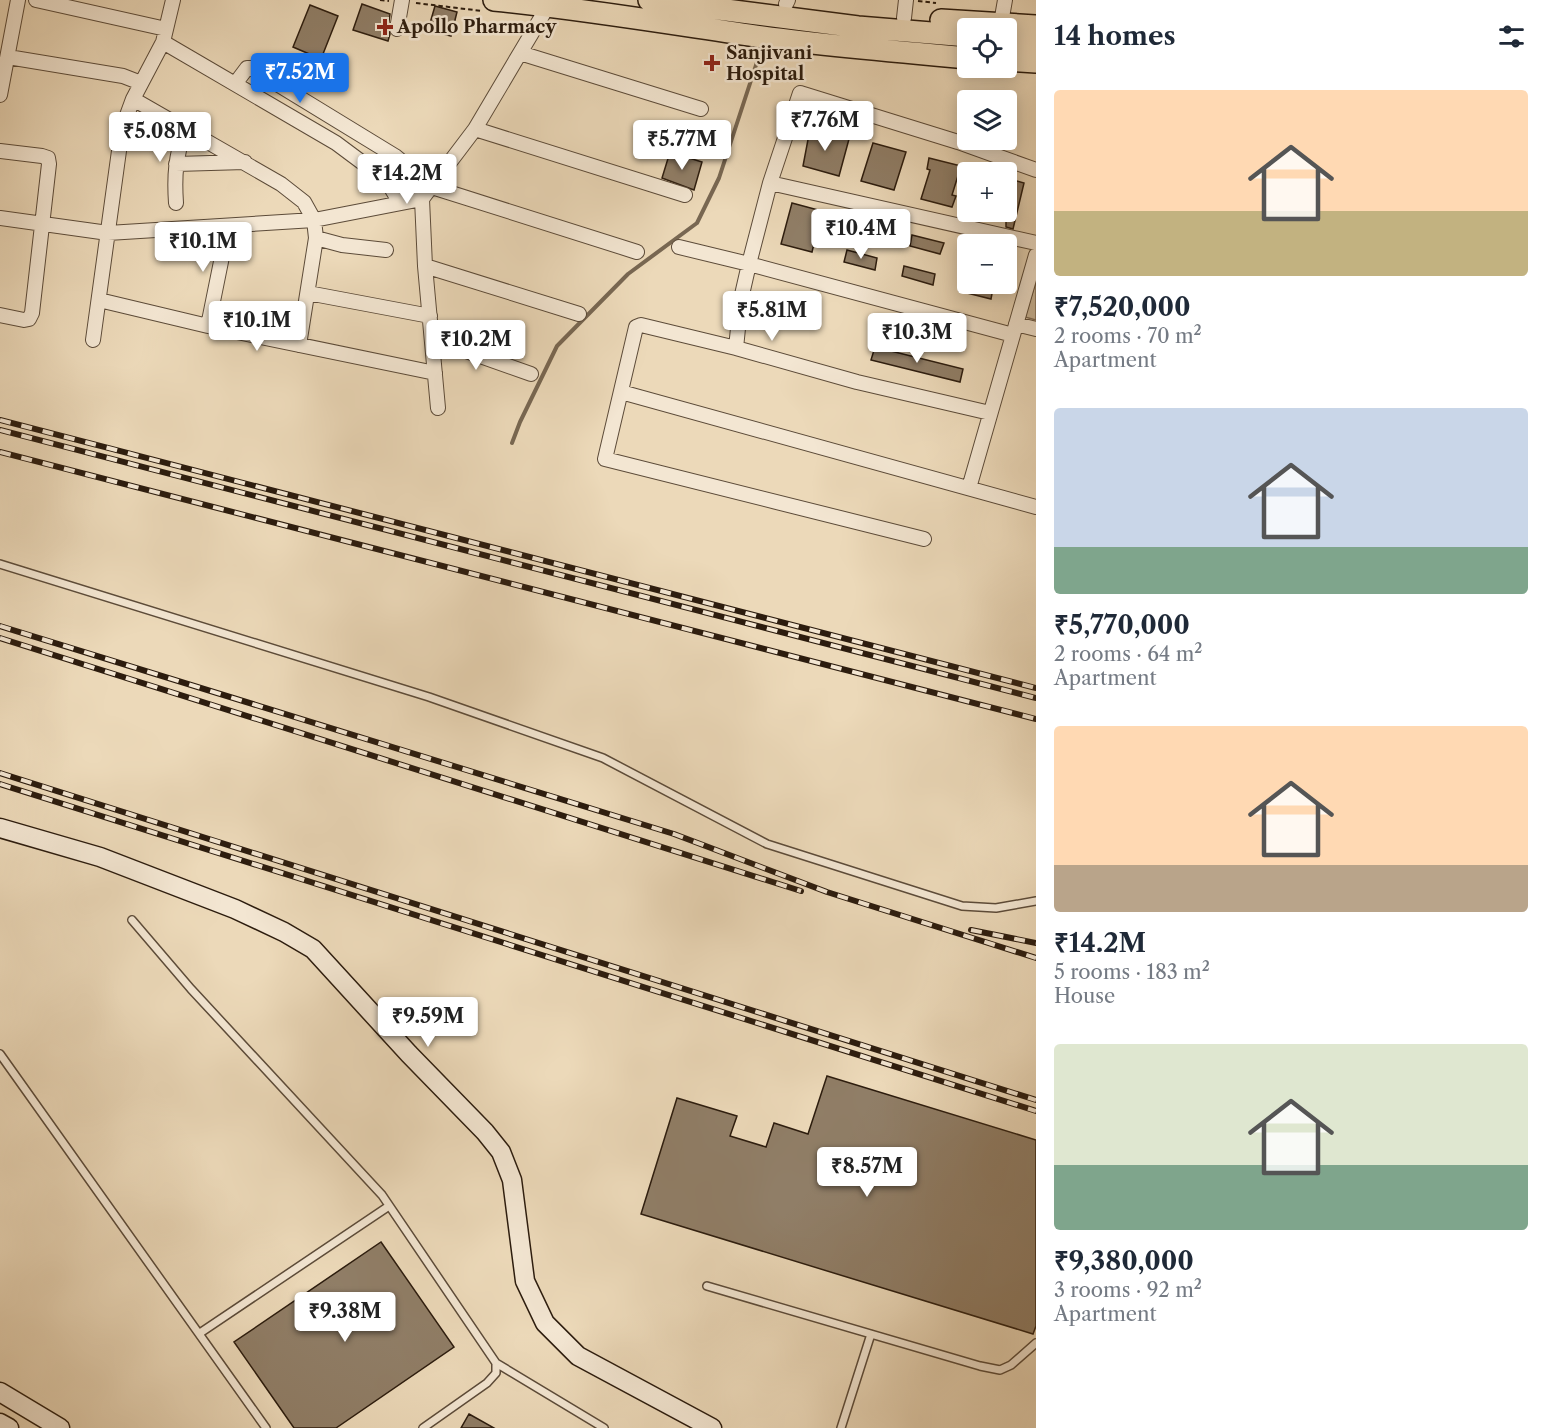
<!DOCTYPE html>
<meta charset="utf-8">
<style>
:root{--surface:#fff;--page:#f6f6f7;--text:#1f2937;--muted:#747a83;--accent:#1a73e8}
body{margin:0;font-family:"Libre Caslon Text",serif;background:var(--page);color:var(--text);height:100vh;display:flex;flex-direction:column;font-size:22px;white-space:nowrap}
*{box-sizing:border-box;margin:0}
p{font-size:20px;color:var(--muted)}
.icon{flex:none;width:33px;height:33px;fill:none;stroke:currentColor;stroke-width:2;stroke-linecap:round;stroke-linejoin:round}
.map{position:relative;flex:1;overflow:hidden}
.panel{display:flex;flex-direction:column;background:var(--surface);width:510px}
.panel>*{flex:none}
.fabs{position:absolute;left:957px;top:18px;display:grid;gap:12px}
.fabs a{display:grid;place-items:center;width:60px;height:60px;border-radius:6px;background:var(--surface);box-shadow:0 3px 15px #0003;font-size:30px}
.price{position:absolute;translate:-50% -51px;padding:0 14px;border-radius:6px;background:#fff;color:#222;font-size:20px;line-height:39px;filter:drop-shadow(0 2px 3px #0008)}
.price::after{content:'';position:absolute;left:50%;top:36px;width:18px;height:14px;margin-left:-9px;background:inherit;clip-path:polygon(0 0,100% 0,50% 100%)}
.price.on{background:var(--accent);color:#fff}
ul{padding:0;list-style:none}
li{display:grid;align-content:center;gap:12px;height:318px;padding:0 18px}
li span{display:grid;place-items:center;height:186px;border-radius:6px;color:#555}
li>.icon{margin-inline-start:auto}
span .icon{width:108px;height:108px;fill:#fffc;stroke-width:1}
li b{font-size:26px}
h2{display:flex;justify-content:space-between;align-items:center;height:72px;padding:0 18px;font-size:26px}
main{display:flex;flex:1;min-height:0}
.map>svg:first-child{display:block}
.green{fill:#cbb99c;stroke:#7c6a55;stroke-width:1.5}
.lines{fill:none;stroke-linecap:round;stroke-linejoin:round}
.stream{stroke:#786752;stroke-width:4}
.building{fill:#907e67;stroke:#2c1c0e;stroke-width:1.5}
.lane-casing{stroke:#5c4b39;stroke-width:10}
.street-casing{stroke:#5c4b39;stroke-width:16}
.secondary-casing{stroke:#2c1c0e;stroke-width:21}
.primary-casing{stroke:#2c1c0e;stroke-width:24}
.path{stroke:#2c1c0e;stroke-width:2;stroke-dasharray:4.5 3;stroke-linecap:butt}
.lane{stroke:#f3e6d2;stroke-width:7}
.street{stroke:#f3e6d2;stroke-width:14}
.secondary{stroke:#f3e6d2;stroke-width:18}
.primary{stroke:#ecd9b9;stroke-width:21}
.rail-casing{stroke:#2c1c0e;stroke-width:6}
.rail{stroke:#f3e6d2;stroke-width:4;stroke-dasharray:11;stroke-linecap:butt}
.poi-dot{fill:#8f2418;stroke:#f3e6d2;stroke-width:2}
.labels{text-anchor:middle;stroke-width:5;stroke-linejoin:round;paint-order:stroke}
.poi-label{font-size:18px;font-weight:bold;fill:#2c1c0e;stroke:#f3e6d2;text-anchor:start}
</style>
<main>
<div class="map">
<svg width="1036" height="1428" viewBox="0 0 1036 1428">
<rect width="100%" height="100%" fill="#ecd9b9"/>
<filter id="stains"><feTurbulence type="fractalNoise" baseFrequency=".00333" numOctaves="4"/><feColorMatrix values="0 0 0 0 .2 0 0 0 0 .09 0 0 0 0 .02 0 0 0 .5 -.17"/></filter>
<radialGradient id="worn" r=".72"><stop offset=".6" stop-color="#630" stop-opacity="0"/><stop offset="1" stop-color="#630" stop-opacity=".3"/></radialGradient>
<!-- green -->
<path class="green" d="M1036,281V320L1025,317Z"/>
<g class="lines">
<!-- stream -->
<path class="stream" d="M512,443L520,422L557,346L628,274L697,223L719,178L759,56"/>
</g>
<!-- building -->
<path class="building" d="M362,4L390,14L388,28L390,34L388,41L353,30Z
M310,5L338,16L321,59L293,47Z
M435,6L457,12L451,36L428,30Z
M810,129L849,139L839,176L803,166Z
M873,143L906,152L894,190L861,181Z
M670,152L702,162L694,190L662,178Z
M929,158L961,166L952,195L956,196L952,207L921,199L930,170L927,169Z
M1006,178L1024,183L1013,229L1006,227Z
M792,203L822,211L812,252L781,244Z
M855,219L885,227L882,238L851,230Z
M912,235L944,243L940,254L910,246Z
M847,250L877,258L875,270L844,262Z
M904,266L935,274L933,285L902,276Z
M963,280L968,281V284L993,288L991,299L959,291Z
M875,347L963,369L960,382L871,360Z
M827,1076L1036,1140V1326L1033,1334L641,1214L677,1098L737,1116L730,1136L766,1147L774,1123L808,1134Z
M381,1242L454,1347L336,1428H294L234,1342Z
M469,1414L494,1428H461Z"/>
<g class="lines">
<!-- lane casing -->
<g class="lane-casing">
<path id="lane" d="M0,564L429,697L603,758L767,844L962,906L996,908L1036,901
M132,920L191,989L382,1195L496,1363V1373L487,1383L423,1428
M0,1054L266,1428
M707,1286L980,1366L1000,1370L1011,1365L1036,1343
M200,1333L389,1206
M496,1363L604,1428
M841,1428L871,1334"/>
</g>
<!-- street casing -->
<g class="street-casing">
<path id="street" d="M36,0L166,29
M786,4L788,0
M904,18L906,0
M1001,23L1005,0
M397,29L402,0
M163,42L336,143L387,181L400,203
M520,53L548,6
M8,57L123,76L141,83
M235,84L247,68H251L395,156L413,171L422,199L425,266L438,408
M0,95L18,0
M133,99L281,184L304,202L314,220L316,238L299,345
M475,129L685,195
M0,151L42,156L48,158L49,164L32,313L29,319L24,320L0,315
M176,164L245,162
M770,183L1036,243
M432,187L637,252
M176,203C174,174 176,156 185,129
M0,218L108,233L314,220L422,199L475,129L520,53L701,109
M316,238L342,245L386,250
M679,247L749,264L1013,335
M425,266L579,314
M308,293L430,316
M99,300L208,326L435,373
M1016,324L1036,329
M208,326L228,227
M432,339L531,374
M93,340L122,129L133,99L163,42L173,0
M736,348L741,299L749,264L770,183L800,93L958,142L1036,170
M621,392L1036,507
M969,488L1036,255
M924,539L605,459L636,327L641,325L736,348L857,382L990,413"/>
</g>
<!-- secondary casing -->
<g class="secondary-casing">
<path id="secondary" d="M0,828L100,857L235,909L284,932L313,949L409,1054L485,1132L501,1152L512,1180L525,1281L545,1323L578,1356L712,1428
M0,1392L60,1428
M0,1423L9,1428"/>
</g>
<!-- primary casing -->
<g class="primary-casing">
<path id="primary" d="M494,0C584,9 673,24 762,37C830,46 899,52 968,58
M649,0L858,27L968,36
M941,20L1036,26
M1006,39L1036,41
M1006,60L1036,62"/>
</g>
<!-- path -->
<path class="path" d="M380,0L389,1
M918,1L936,3
M416,3L482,11"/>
<!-- lane -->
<use href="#lane" class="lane"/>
<!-- street -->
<use href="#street" class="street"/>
<!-- secondary -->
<use href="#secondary" class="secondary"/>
<!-- primary -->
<use href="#primary" class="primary"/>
<!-- rail casing -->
<g class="rail-casing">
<path id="rail" d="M0,420L1036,688
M0,430L1036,698
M0,452L1036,719
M0,626L674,834L827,892L1036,958
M0,638L801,891
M0,773L1036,1100
M0,784L1036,1111
M971,930L1036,943"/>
</g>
<!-- rail -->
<use href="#rail" class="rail"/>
</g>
<!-- markers -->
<g class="poi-dot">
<path d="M382 18h6v6h6v6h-6v6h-6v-6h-6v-6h6z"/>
<path d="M709 54h6v6h6v6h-6v6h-6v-6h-6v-6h6z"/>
</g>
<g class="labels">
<!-- poi labels -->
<g class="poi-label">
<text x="397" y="33">Apollo Pharmacy</text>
<text x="726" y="59">Sanjivani<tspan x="726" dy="21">Hospital</tspan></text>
</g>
</g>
<rect width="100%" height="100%" filter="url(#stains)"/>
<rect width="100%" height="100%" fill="url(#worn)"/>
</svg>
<div class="fabs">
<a><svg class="icon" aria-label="locate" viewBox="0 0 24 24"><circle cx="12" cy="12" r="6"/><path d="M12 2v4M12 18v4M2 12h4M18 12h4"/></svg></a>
<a><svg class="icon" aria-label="layers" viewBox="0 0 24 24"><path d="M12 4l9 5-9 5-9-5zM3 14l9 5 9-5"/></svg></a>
<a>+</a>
<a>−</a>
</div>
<b class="price on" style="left:300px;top:104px">₹7.52M</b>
<b class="price" style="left:825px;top:152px">₹7.76M</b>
<b class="price" style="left:160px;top:163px">₹5.08M</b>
<b class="price" style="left:682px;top:171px">₹5.77M</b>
<b class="price" style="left:407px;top:205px">₹14.2M</b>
<b class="price" style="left:861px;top:260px">₹10.4M</b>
<b class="price" style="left:203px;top:273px">₹10.1M</b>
<b class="price" style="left:772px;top:342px">₹5.81M</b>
<b class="price" style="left:257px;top:352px">₹10.1M</b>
<b class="price" style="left:917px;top:364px">₹10.3M</b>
<b class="price" style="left:476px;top:371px">₹10.2M</b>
<b class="price" style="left:428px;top:1048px">₹9.59M</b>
<b class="price" style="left:867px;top:1198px">₹8.57M</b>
<b class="price" style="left:345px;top:1343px">₹9.38M</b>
</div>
<section class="panel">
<h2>14 homes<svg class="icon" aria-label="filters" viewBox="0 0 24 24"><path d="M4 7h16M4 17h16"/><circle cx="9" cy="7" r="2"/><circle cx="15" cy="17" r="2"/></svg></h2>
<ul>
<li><span style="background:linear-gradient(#ffd9b3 65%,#c2b280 0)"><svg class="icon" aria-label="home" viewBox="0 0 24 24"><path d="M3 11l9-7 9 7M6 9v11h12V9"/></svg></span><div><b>₹7,520,000</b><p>2 rooms · 70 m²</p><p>Apartment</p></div></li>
<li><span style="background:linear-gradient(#c9d6e8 75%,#7fa58c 0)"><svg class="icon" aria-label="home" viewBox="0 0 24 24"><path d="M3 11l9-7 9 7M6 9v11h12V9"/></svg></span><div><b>₹5,770,000</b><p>2 rooms · 64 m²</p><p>Apartment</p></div></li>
<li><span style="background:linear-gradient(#ffd9b3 75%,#b9a48a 0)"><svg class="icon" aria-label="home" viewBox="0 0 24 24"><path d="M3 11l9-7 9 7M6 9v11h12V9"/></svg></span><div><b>₹14.2M</b><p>5 rooms · 183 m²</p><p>House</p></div></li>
<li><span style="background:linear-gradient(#dfe7d0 65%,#7fa58c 0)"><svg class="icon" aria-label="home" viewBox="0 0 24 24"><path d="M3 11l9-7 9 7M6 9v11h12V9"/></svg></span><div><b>₹9,380,000</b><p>3 rooms · 92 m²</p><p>Apartment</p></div></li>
</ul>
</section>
</main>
